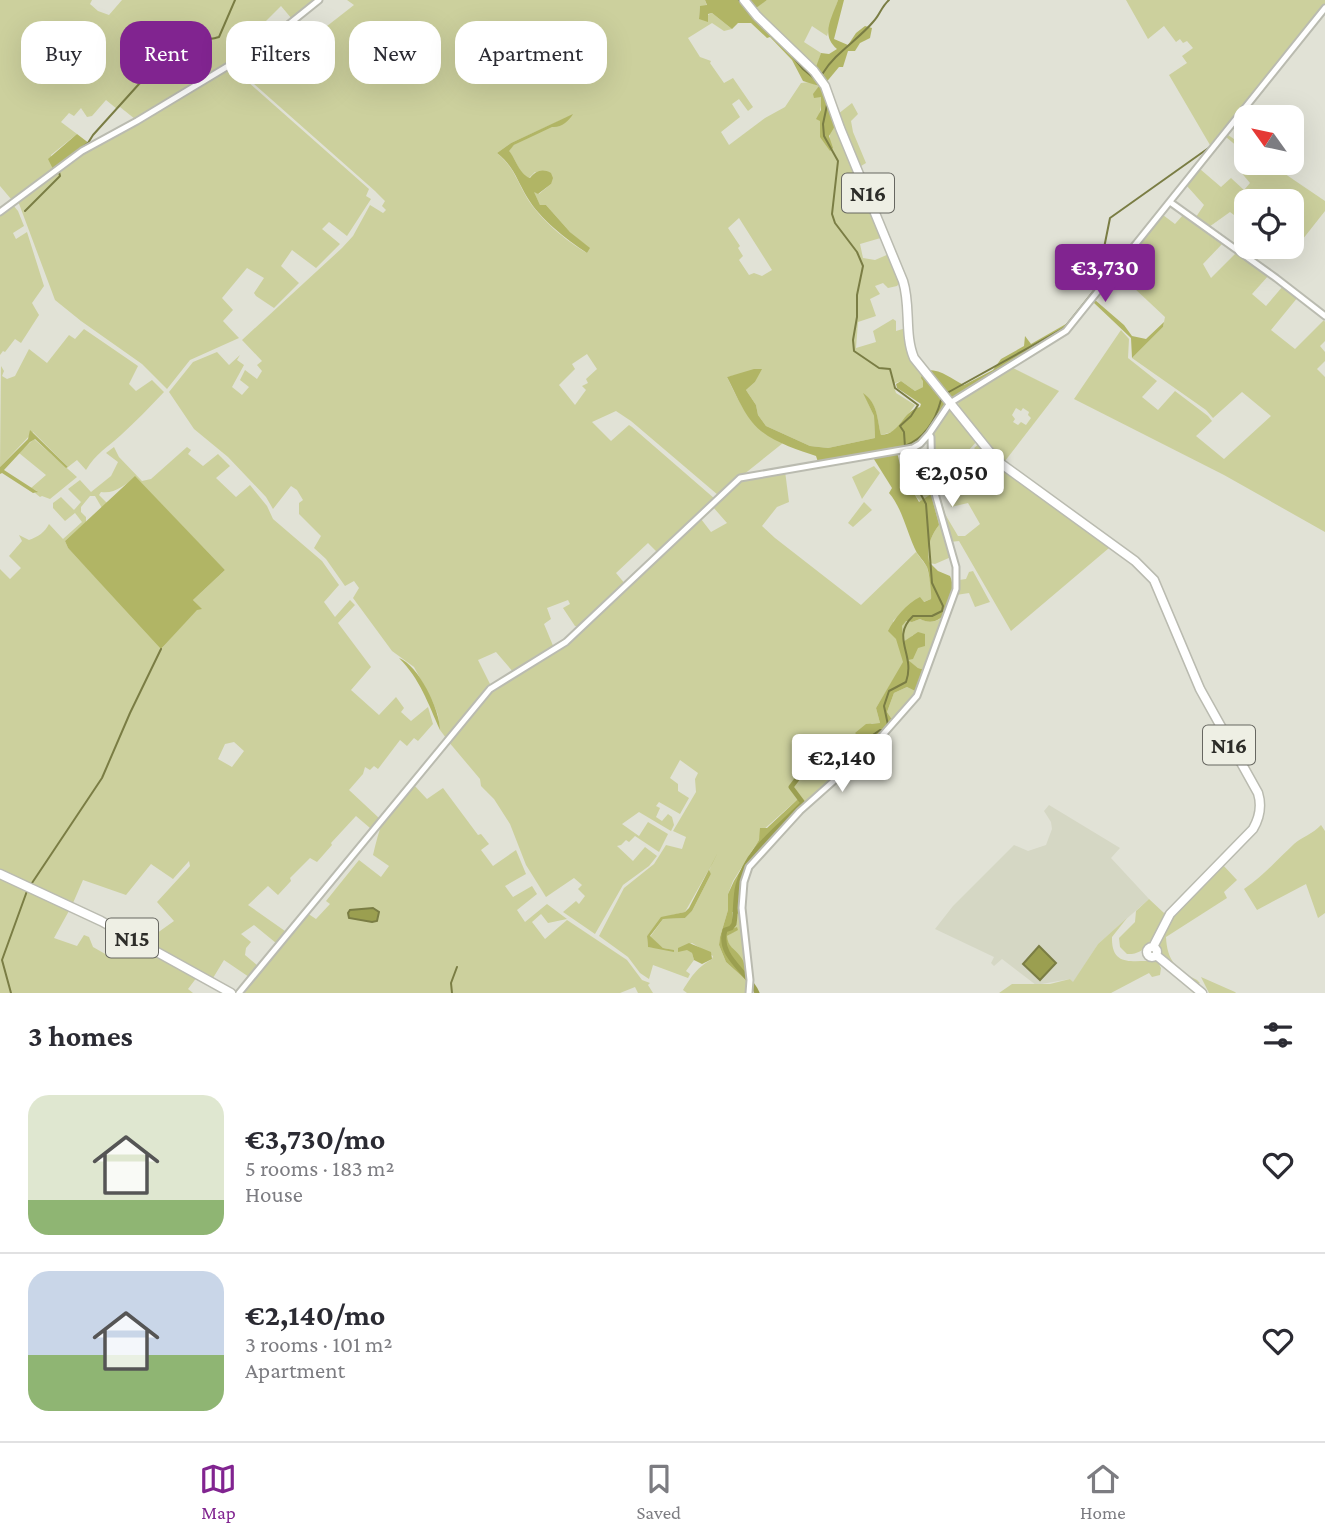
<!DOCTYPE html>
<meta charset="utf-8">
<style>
:root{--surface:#fff;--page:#f7f7f7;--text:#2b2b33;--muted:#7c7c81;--line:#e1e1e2;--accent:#812490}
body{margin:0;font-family:"Crimson Pro",serif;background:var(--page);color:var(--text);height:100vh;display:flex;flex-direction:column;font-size:26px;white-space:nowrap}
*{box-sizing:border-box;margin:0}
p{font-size:23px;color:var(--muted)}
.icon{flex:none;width:38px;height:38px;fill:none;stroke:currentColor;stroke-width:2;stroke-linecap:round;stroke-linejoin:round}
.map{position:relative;height:993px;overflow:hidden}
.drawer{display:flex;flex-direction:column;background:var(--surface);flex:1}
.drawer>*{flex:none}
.guide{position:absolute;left:21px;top:21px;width:700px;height:63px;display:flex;gap:14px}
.needle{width:46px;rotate:303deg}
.buttons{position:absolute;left:1234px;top:105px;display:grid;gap:14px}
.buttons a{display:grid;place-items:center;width:70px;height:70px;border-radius:14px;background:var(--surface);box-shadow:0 7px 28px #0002;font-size:35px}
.price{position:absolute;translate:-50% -60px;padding:0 16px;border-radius:7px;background:#fff;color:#222;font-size:23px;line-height:46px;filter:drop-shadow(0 2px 4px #0008)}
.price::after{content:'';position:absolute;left:50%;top:42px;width:21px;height:16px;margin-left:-10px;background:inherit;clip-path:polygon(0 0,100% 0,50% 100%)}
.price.on{background:var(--accent);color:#fff}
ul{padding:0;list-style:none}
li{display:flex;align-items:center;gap:21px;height:175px;padding:0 28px}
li+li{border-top:2px solid var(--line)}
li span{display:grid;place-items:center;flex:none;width:196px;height:140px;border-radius:21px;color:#555}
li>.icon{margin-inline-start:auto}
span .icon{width:84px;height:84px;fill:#fffc;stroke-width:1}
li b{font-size:30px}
h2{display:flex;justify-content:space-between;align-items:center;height:84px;padding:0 28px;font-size:30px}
.chip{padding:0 24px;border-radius:21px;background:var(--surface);box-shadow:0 7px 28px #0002;font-size:24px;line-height:63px}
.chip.on{background:var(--accent);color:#fff}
.menu{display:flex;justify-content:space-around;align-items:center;height:98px;border-top:2px solid var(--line);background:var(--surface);font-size:19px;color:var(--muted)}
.menu a{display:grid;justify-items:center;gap:4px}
.menu .on{color:var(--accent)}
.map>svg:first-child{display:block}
.built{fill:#d5d7c4}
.green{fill:#ccd09d;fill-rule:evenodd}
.forest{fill:#b1b565}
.water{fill:#9b9f50;stroke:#7a7d44;stroke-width:2}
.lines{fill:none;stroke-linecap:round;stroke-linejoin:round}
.stream{stroke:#7a7d44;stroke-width:2}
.river{stroke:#9b9f50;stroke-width:5}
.tertiary-casing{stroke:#babbb0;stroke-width:9}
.trunk-casing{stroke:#babbb0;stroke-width:11}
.tertiary{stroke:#fff;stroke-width:5}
.trunk{stroke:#fff;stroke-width:8}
.labels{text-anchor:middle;stroke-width:7;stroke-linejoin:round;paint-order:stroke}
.shield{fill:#eeefe4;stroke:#676761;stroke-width:2}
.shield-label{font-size:23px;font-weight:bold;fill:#2d2d29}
</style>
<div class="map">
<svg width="1325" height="993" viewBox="0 0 1325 993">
<rect width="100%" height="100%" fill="#e1e2d6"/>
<!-- built -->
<path class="built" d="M1049,805L1120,848L1111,858L1149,899L1098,944L1073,983L1070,979L1036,985L1002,959L994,966L991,963L994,957L935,929L953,906L1014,845L1028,851L1046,845L1052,829L1051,822L1044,811Z"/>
<!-- green -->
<path class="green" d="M0,0H92L90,4L98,11L109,15L122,0H316L292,19L281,6L263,24L269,38L207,75L197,63L186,70L193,83L135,119L120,107L117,109L106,100L92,116L87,117L81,108L74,116L69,113L61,122L77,134L51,155L54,171L11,199L0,186Z
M347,0H705L707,6H700L699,19L712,13L732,29L724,31L712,23L688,38L700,57L711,61L710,63L724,83L733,78L753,107L748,111L739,99L732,104L740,117L721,132L729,145L765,118L785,107L801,83L810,82L820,87L822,101L819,116L829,148L830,150V131L835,126L884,237L860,244L863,258L875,260L889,254L901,281L897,286L888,288L883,283L875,286L880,294L870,299L876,316L858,322L856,348L876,342L873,331L893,319L896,321V331L906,328L907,351L923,372V387L915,391L901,381L893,384L896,393L915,405L896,431L881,435C877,420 878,404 864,394L874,416L875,438L828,448L810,446L766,426L758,415L756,405L746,390L755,382L761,369L727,377C743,411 750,424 783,443L718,495L631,421L616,411L592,422L611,441L629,425L632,427L715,499L658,553L648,543L616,573L626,585L579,627L575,626L563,608L570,604L568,600L547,608L551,619L544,624L554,648L514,673L496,652L478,660L491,686L446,738L440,730L438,715L432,700L414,667L392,651L353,598L359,588L354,581L345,586L326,559L314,548L321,536L299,514V503L303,500L297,490L291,486L273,509L266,497L228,457L194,429L169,392L193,362L217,352L229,365L240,355L237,360L244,365L232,387L242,395L249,387L240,380L245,370L257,379L262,371L257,365L262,361L242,340L342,248L353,236L370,205L383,213L386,210L382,206L385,201L375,191L236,68L237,63L269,42L288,43L313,52L317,39L313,37L354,5ZM572,115L514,145L508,151C517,159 518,174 529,178L535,172L551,184L539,194L533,191L540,205H546L570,232L589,248L587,253C566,241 540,219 527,198C517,181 513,166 497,153L511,143ZM739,218L772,270L762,276L754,273L749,275L739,260L743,256L738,248L740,246L728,228ZM587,354L597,369L586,379L588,383L582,386L586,390L575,405L559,385L575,369L572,364Z
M767,0H838L827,36L812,26L804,42L821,53L817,67L757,11L755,8Z
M1126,0H1325V4L1210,145L1169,75L1187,63L1182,56L1193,48L1187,41L1183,43L1180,39L1176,42L1164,26L1148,39Z
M230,66L369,189L366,196L371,199L347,236L329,222L322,229L340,244L316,268L292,250L281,266L299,283L274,308L256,296L254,293L264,278L247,268L222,298L233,310L223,321L239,338L190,360L167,389L142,364L81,321L55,300L18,201L76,158Z
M852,103L858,114L851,121L853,132L866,163L861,166L855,157L838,114Z
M1228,135L1246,147V163H1269L1325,201V211L1295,249L1287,247H1292V201H1246V224L1230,212L1209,227L1196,217L1204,205L1187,186L1200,169L1221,187L1231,178L1244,190L1250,183L1235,165L1245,153L1226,137Z
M13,205L18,211L24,226L13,233L16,239L27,232L44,286L32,303L39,315L21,343L15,339L5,352L3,351L0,355V214Z
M1163,215L1175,224L1183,215L1223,243L1203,264L1211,278L1237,252L1269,275L1252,294L1266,306L1283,286L1298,297L1271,330L1295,349L1324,320L1325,322V341L1320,346L1325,352V361L1317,369L1325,377V532L1224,475L1074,399L1121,330L1129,339L1128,358L1157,381L1142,397L1158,410L1175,391L1208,416L1212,421L1196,436L1224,459L1271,416L1242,392L1213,418L1206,410L1132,358L1163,327L1165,317L1118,273Z
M84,329L138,366L129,384L136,391L152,380L164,392C150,407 136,421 121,435C107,448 96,453 86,470L77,460L68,467L33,432L0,467L1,366L4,371L2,376L7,379L15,376L29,349L47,363L69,335L75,339Z
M1013,368L1059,391L1005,461L994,452L959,410L958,402ZM1016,408L1021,411L1023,408L1029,412L1028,415L1031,418L1026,425L1021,422L1018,425L1013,422L1015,419L1012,415Z
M948,408H952L978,440L968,451L973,458L970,461L980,474L989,464L974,448L980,443L1109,548L1011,631L959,541L950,542L936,497L941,499L945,514L958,536H965L980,524L968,503L951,507L949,496L946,492L937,491L938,471L946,473L957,487L966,457L958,452L954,457L956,460L949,470L944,466L947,457L945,456L937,465L934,458L931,435Z
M34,439L77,477L50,499L42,496L40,497L35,493L37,491L31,488L46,475L19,453Z
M114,447L119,457L142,481L151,479L187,447L191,450L188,454L203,466L218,454L230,466L216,478L236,497L250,485L267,506L273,519L322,561L339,585L324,602L335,617L350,600L355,605L338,623L371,667L351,690L379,715L396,697L404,708L401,712L411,721L428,707L433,724L418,741L414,738L407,746L400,740L378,769L374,766L370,770L365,767L363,774L349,790L379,818L370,828L356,816L331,843L332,845L317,862L310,858L290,878L291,881L278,895L268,886L248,905L285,931L276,943L254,925L241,934L251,942L246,948L245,955L258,966L249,977L224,960L213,978L146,941L174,921L157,902L190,866L189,861L173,879L151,864L126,895L83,880L73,903L0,870V569L10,579L21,568L9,556L22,541L19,535L29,540C38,537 45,532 49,524L63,539L82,522L75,513L65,521L53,508V503L61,497L74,510L81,502L68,489L80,480L91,492L111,476L118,462L106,453ZM135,477L225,570L193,600L201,609H197L162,648L68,548L65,541L86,522V517L81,512V507L90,496H95L102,508L107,503L99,495L101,492C115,494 125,485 135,477ZM234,742L244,751L232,767L218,759L225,744Z
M874,466L880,473L862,499L852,477Z
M785,471L789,502L777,507L762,526L775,538L861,605L916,552L927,567L933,594L931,599L906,609L893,621L904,662L876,708L880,723H872L855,734L862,741L851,745L856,761L808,803L798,799L761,832L759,840L733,881L728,894V910L720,937L719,945L726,962L746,980V993H687L683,990C693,974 697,968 712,959L713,956L692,943L684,947L692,953L694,960L686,971L690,974L688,978L653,965L649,979L640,973L628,957L599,936L624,888L654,864L666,845L682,849L686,837L673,831L696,792L695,779L698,773L680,760L670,778L678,784V791L689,798L680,814L659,802L656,806L660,808L656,817L662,821L668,814L672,817L674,825L671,831L639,812L622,824L639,836L648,822L668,834L659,852L635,836L629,842L626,840L621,845L617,846L633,861L645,847L657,856L649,866L623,885L595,934L563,912L576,901L579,904L585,896L578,889L582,885L574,878L546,897L526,865L510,824L494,799L481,786L480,779L448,741L490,691L589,624L701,519L711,532L727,523L713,507L741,481ZM712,864L709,871L711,874L692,911L685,918L663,919L650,937L663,948L674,950L648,947L647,936C664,916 659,918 685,912Z
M918,486L924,488L930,486L951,557L935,564L929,563C927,547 930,537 939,525L915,495Z
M864,502L872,510L853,527L848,523Z
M973,571L990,602L975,607L969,593L956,595L959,580L966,579L969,572Z
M946,612L925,670L918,668L907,660L913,635L907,641L902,642V626L905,621L912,622L920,619C931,624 940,622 946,612Z
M907,687L917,692L895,719L891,718L887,712L894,693Z
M413,784L427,799L443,788L478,835L481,834L489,844L481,850L493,866L516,850L526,874L505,886L513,897L532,886L537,894L517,910L525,922L547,904L567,919L548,923L541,914L532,922L545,939L567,920L627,960L642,980L650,983L648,985L653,993H638L635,987L620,993H242L307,913L316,919L330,904L326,901L359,860L381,877L389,866L373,855C376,842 379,830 384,818C389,806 404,794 413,784Z
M1321,825L1325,831V913L1318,918L1306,884L1257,910L1244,889C1264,875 1276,861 1294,844C1302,837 1313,834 1321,825Z
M1222,864L1237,880L1224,892L1227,898L1166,937C1167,960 1176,970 1197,980L1200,983L1197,985C1185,976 1167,965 1160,951C1149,929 1208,879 1222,864Z
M0,878L70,909L54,938L77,946L84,935L89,937L93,947L107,955L120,935L197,977L188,989L193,993H0Z
M1149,899L1164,913L1174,907C1169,913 1163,919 1159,925C1151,940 1146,955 1127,954L1120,947L1119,938L1135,922L1136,911Z
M732,912L738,914L742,925L746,969L727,941V936L738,929L732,930Z
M1127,918L1112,937C1111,971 1138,958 1158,962L1161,968L1160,975L1152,977L1149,973L1111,993H999L1012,984H1050L1070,979L1073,982L1098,944Z
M1201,977L1235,992L1236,993H1209Z"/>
<!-- forest -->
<path class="forest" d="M705,0H767L756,8L757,11L816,67L821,53L829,54L837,49C820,35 832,18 838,0H844L834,39L848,45L856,33L865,26L872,28L870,38L860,43L855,51H848L843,67H839L824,85L843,140L835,126L829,136L833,148L830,151L820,137V121L816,119L821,110V97L814,98L813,94L819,86L803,81L792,60L770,37L767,38L751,23H738L732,29L712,13L708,14V22L699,19L700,6L707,5Z
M573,114C569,121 561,128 552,127L514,145L509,151C516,159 519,174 530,178C536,171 542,168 551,173L553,178L551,184L538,194L534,192L540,205H546L570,232L590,248L587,253C566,239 540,219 527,197C517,180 513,165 497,153L511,143Z
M77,134L90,144L54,171L48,159Z
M1095,300L1124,325L1132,336L1146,339L1164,322L1163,327L1132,358L1131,338L1093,302Z
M1073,320L1062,333L950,400L926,370C942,369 951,379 964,385L993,370L1001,359L1024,346L1025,336L1031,344Z
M754,369H762L755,382L746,390L756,405L758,415L766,426L810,446L828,448L875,438L874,416L863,393C878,403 877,419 881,435C901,434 902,411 920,407L921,404L897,388L896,384L901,381L915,391L923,387V381L921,378L923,372L948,403C933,418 929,439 908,447L818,462L816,456C795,449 766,440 752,422C741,408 735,392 727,377Z
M30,430L68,467L66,468L35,439L30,442L4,470L38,492L33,493L2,473L0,474V467L28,439Z
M897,452L905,486L911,489L913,483L904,456L914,453L919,483L915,495L919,502L931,494L932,498L939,525C930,537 927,547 929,562L938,571L950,576C959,595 945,632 920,619L912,622L906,621L902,626L903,642L918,632L925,634V646L918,648L913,659L908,660L918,668L925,670L917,692L907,687L894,693L887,712L891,718L895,719L916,695L894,722L856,761L851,745L862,741L855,733L866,724L880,723L876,708L903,662L896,639L888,631C894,619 907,603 920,597L924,602L931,599C932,594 929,572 927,567C925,563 920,557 917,553C907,534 903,509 889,493L892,488L872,456Z
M945,456L948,457L944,466L949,470L956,460L962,465L957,488L946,473L939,472L937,491H935L934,458L937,465Z
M135,476L225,570L193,600L202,609L197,610L161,649L68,548L65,541Z
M399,658C418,665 440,709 440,730C428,703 420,679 399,658Z
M798,799L808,803C797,812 787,823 777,833C745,866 736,878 742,925L738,914L732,912V929L737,927L738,930L727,936C728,947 734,948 740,956C746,963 746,972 746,980L726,962L719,945L720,937L728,910V894L734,881L759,840L760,828H767Z
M718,852L709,870L711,874L692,911L685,918L663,919L650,936L663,948L674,950V952L648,947L647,936L661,917L685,912L689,908Z
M689,943L711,952L712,959L702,964L694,960L692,953L687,950L678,952V948Z"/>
<!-- water -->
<path class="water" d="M373,908L379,912L377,921L372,922L349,918L348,913L350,910Z
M1039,946L1056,963L1040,980L1023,964Z"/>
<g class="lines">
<!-- stream -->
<path class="stream" d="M739,0L751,15
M790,53L803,69L815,79
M823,73C835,53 858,40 873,22C880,15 881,7 889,0
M827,105L823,124L824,136L838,161L832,214L835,223L857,252L863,266L857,295V317L853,340L854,351L879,368L890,369L895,388L918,405L911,416L900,426L904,432L905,447
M76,152L88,143L93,135L139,84L151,76C166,80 176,56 187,46C193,40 210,40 219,37L235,0
M25,211L60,176L59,172
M947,393L1064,328L1096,288L1110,218L1210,147
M905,446C925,438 936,419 941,400
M888,725L884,706L889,691L906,682C916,654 890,638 913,616H932L942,611L943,606L932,583L926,504L918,489L906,453
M820,760C842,748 861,745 880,730H884
M32,883L102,778L130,713L161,649
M11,993L2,960L27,891
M452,993L451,983L457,967"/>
<!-- river -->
<path class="river" d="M757,993C748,971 717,957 725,930L731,928L734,924C736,911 735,897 738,885C747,849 779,828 803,803L791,787L807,766L820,760"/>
<!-- tertiary casing -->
<g class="tertiary-casing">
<path id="tertiary" d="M1170,202L1276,278L1325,316
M0,212L82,151L137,121L263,45L319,0
M239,993L490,689L566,642L740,478L913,448L920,444L929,434L950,403L1066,331L1325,8
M749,993L750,980L742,908L744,882L749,867L800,811L873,746L917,696L956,589V567L932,483L931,437L929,434"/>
</g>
<!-- trunk casing -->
<g class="trunk-casing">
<path id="trunk" d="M744,0L757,16L814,71L825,86L840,128L903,281C911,306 904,334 914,358L996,460L1135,561L1154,580L1200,689L1258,793C1262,806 1260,817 1253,829L1170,914L1153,947
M0,874L101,921L231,993
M1147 952a5 5 0 1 1 10 0a5 5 0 1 1-10 0Z
M1156,955L1202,993"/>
</g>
<!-- tertiary -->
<use href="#tertiary" class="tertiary"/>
<!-- trunk -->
<use href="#trunk" class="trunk"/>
</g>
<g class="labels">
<!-- shield labels -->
<g class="shield">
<rect x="842" y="173.5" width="52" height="39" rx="5"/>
<rect x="1203" y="725.5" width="52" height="39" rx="5"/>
<rect x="106" y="918.5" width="52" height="39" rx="5"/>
</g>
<g class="shield-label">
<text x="868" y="201">N16</text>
<text x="1229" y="753">N16</text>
<text x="132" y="946">N15</text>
</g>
</g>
</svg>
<div class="buttons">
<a><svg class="needle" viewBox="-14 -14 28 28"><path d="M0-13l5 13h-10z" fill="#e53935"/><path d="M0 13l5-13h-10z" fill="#7c7c81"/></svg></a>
<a><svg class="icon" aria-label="locate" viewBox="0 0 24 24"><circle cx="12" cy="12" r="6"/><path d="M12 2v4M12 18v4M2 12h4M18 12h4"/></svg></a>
</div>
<b class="price on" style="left:1105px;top:304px">€3,730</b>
<b class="price" style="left:952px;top:509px">€2,050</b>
<b class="price" style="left:842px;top:794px">€2,140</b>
<div class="guide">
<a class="chip">Buy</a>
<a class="chip on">Rent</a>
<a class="chip">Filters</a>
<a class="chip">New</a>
<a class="chip">Apartment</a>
</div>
</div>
<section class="drawer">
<h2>3 homes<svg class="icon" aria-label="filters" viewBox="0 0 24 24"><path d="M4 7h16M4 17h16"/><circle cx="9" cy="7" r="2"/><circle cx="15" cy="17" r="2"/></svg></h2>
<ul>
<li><span style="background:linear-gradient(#dfe7d0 75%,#8fb573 0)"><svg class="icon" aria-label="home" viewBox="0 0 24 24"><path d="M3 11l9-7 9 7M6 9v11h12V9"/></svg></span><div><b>€3,730/mo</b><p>5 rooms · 183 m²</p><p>House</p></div><svg class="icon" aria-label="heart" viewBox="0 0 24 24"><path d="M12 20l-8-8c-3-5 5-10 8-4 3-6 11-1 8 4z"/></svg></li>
<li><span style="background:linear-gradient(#c9d6e8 60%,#8fb573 0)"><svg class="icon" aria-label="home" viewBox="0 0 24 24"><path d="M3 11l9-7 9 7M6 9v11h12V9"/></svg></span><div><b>€2,140/mo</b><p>3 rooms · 101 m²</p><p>Apartment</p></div><svg class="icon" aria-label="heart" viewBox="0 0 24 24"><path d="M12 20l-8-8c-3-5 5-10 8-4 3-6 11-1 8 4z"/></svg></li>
</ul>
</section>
<nav class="menu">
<a class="on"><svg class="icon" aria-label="map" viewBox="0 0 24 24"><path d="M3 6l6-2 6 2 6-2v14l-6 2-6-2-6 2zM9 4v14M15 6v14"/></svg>Map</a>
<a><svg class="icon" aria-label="saved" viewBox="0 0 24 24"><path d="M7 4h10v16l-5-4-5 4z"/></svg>Saved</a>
<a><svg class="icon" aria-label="home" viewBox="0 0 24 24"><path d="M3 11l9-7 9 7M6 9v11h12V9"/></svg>Home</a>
</nav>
